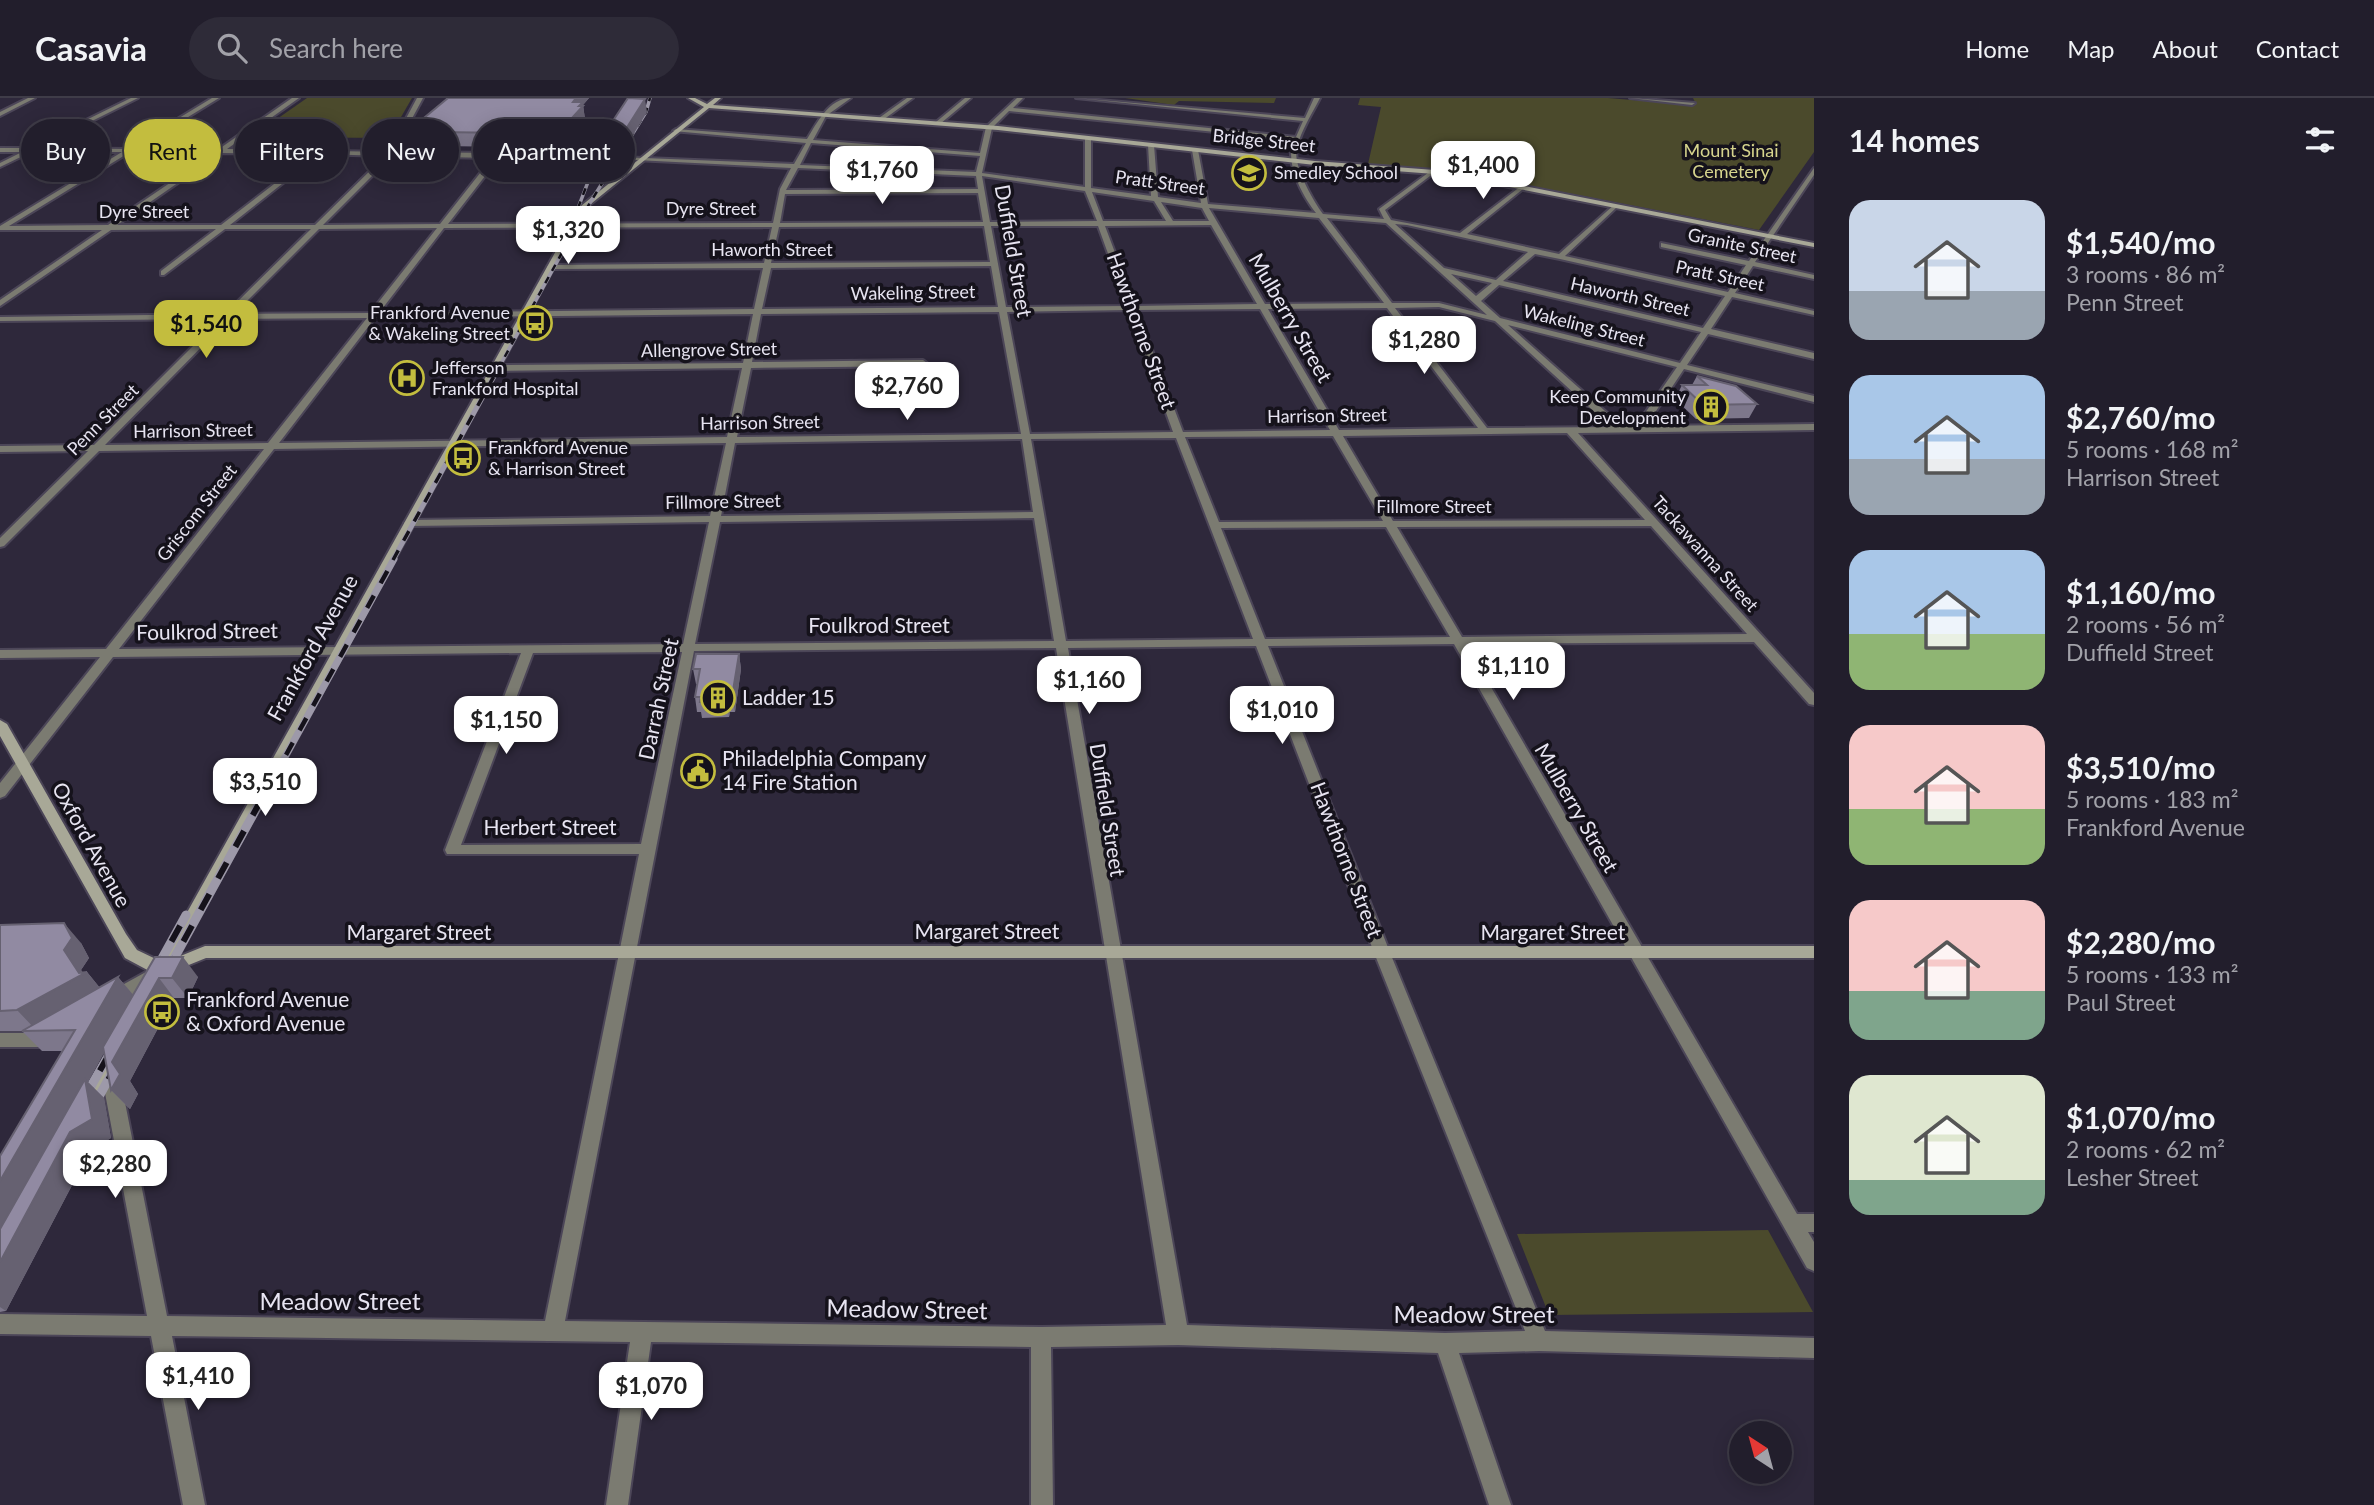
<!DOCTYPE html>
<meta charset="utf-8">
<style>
:root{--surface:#221e2c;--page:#2e2b38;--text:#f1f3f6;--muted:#a2a2a9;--line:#3f3c48;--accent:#c3bd3e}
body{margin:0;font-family:Lato,sans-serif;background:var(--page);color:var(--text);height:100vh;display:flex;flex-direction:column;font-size:26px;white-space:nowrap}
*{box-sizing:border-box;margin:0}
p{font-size:23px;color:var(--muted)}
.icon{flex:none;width:38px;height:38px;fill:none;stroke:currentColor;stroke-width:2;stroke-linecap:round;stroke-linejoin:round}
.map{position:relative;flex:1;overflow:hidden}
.details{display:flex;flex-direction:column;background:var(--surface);width:560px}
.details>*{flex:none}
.guide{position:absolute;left:21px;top:21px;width:665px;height:63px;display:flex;gap:14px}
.needle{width:46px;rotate:324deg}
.controls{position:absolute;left:1729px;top:1323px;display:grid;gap:14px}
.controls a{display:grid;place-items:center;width:63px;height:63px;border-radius:50%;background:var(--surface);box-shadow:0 4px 18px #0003,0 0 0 2px var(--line);font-size:35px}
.price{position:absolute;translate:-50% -60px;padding:0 16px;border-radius:14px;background:#fff;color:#222;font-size:23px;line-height:46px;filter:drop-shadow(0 2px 4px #0008)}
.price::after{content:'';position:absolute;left:50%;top:42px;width:21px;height:16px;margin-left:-10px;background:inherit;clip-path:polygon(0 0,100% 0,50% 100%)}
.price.current{background:var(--accent);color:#111}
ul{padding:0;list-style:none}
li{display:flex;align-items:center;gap:21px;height:175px;padding:0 35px}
li span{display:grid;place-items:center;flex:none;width:196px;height:140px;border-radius:21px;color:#555}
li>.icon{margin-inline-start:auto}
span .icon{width:84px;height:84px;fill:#fffc;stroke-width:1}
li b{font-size:30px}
h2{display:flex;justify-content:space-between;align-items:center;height:84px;padding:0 35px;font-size:30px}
.tag{padding:0 24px;border-radius:32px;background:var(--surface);box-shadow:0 4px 18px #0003,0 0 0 2px var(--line);font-size:24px;line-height:63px}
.tag.current{background:var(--accent);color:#111}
header{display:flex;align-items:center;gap:42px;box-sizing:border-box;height:98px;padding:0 35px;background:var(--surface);border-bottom:2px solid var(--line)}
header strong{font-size:33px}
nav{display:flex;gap:38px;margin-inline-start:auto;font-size:24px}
.search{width:490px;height:63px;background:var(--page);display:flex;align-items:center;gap:18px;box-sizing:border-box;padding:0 24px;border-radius:38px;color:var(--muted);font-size:26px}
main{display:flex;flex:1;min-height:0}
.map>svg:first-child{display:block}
.green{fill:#4b4a2c}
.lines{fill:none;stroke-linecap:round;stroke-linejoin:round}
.street-casing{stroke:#4c4658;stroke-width:4}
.secondary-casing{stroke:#4c4658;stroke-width:4}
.street{fill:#7b7b71;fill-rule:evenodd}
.secondary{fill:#a8a897;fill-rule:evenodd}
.rail-far3-casing{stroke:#9d99a9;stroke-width:3.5}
.rail-far2-casing{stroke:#9d99a9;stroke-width:5}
.rail-far1-casing{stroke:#9d99a9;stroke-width:7}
.rail-casing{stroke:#9d99a9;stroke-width:9}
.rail-far3{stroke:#15121b;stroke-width:2.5;stroke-dasharray:7;stroke-linecap:butt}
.rail-far2{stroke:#15121b;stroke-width:3.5;stroke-dasharray:11;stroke-linecap:butt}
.rail-far1{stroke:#15121b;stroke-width:4.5;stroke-dasharray:14;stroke-linecap:butt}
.rail{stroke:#15121b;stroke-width:6;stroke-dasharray:18;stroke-linecap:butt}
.wall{fill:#7d778b}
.shaded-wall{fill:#666171}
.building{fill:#918aa2;stroke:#666171;stroke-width:2}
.labels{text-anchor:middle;stroke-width:7;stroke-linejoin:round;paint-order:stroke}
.far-street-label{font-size:18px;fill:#e7e4f1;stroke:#15121b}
.far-park-label{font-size:18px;fill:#d6d48d;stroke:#15121b}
.far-poi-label{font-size:18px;fill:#e7e4f1;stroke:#15121b;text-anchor:start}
.street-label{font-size:21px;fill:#e7e4f1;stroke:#15121b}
.poi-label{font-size:21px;fill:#e7e4f1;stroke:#15121b;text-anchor:start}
.near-street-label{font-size:24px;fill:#e7e4f1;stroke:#15121b}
</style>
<header>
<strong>Casavia</strong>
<div class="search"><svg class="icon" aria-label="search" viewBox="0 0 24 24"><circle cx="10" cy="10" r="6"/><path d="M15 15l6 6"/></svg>Search here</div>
<nav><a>Home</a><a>Map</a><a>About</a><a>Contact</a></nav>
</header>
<main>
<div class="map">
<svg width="1814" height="1407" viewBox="0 0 1814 1407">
<rect width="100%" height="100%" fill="#2e283b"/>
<!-- green -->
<path class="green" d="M307,0H412L389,40L251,39Z
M1125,0H1276L1274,5L1179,3L1174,7Z
M1360,0H1608L1692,7L1696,6L1693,0H1814V54L1759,132L1455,73L1368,66L1381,9L1358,7Z
M1768,1132L1813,1214L1549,1217L1517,1136Z"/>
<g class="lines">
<!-- street casing -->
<g class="street-casing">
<path id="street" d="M28,0H35L0,18V14Z
M131,0H138L38,50L128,51L212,0H219L136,51H219L292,0H299L227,51L388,54L417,0H423L394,54L498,55L603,61L600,63L499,60L448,126L773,125L780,91L791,70L616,61L619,59L794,66L806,45L673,33L676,31L807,41C817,25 829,0 851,0L826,18L813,42L980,55L986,29L1017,0H1023L1013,10L1296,39L1303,23L1076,0L1305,20L1314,0H1320C1312,16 1301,32 1297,50C1292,66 1313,103 1323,116L1384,121L1379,111L1432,72L1434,75L1385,112L1391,122L1460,135L1521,88L1523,91L1467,136L1559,156L1615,106L1617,109L1565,158L1728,194L1746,167L1661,149V145L1749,163L1814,70V77L1755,164L1814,177V181L1753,168L1735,195L1814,213V217L1732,199L1711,231L1814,255V261L1708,236L1687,267L1814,298V304L1684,271L1646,328L1814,326V332L1578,335L1814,595V607L1809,606L1754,544L1466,546L1797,1116H1814V1134H1808L1814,1144V1173L1807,1170L1454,546L1268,548L1391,857L1545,1233L1814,1240V1260L1539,1253L1459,1255L1511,1407H1489L1438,1255L1178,1247L1051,1249L1053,1407H1031V1249L651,1244L628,1407H606L630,1244L172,1238L205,1407H183L151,1238L0,1236V1216L147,1218L102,979L105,974L111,971L117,974L120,979L167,1218L545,1223L639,756H447L445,752L521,555L113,559L5,698L0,700V685L100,559L0,560V552L106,551L264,351L99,353L4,448L0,449V440L88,353L0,354V348L94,347L220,221L0,223V219L225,216L311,131H225L164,177H161V173L216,131L111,132L0,208V202L102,132H0V128L122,54H31L0,69V65L22,54H0V50H29ZM1009,13L1294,42C1284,64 1302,97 1316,115L1208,106L1198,52L1195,50L1192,52L1201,105L1158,99L1154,47L1151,45L1148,47L1151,98L1091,90V40L1088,38L1085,40V89L982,75L992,30ZM811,45L980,58L976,74L800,67ZM130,54L214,55L108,127L9,128ZM221,55L313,56L221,127H117ZM320,56L385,58L315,127H230ZM392,58L492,60L440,126L323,127ZM798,70L976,78L978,91L786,92ZM982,78L1085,93L1097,123L990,124ZM1092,94L1154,103L1166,123H1103ZM978,95L983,124L780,125L785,96ZM1161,104L1202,110L1209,123H1173ZM1209,110L1319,120L1384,205L1265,206ZM1327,120L1386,125L1487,217L1439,205H1392ZM1395,126L1407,127L1528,154L1496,182L1444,170ZM1211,127L1257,206L1135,208L1105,128ZM984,128L990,164L771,165L779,129ZM991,128H1098L1127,208L1006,209ZM772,129L764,165L551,167L547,169L551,171L763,170L754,211L379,215L444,130ZM437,130L370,215L234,216L319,131ZM1535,156L1560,161L1725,198L1703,230L1503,183ZM991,168L998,209L762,211L771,170ZM1451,176L1492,185L1476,198ZM1499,187L1701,234L1680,265L1500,220L1481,203ZM1439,209L1495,223L1611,329L1487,330L1395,210ZM1387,210L1478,330L1339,332L1268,211ZM1260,211L1330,332L1183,334L1137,212ZM1129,212L1173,334L1030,336L1007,214ZM999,214L1021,336L737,339L751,270L923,268L927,265L923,262L752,264L761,216ZM753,216L743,265L495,267L491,270L495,273L742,270L727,339L279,345L375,220ZM367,220L268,345L105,347L229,221ZM1508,227L1677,269L1636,328H1622ZM1567,335L1645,422L1393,423L1343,338ZM1333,338L1383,423L1219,424L1185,339ZM1176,340L1253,541L1066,543L1031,341ZM1022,341L1033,414L721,418L735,345ZM726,345L710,418L409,422L404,425L409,428L709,424L683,546L119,551L274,351ZM1034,420L1054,543L695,546L720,424ZM1651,428L1747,536L1462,539L1397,429ZM1386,429L1450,539L1265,541L1221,430ZM1256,548L1375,857L1525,1233L1445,1235L1187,1227L1068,550ZM1056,550L1166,1227L1041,1229L565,1223L694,553ZM682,554L641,746L461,747L533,555Z
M907,0H913L883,22H879V20Z
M965,0H971L940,26H936V24Z
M1630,0L1695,5L1692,7Z
M155,869L161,871L163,876L161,881L118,906L112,908L106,906L104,901L106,896Z
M49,929L55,931L57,936C54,943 47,947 39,949H0V935H37Z"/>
</g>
<!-- secondary casing -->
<g class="secondary-casing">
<path id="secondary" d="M688,0H695L707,6L715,0H721L713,7L998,28L1315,63L1448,73L1814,145V149L1448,77L1315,67L998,32L709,10L587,109L178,859L205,848H1814V860H206L169,875C165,881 162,882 155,880L153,875L125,860L0,638V622L7,626L126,836L137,852L160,863L581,108L704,9Z
M117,947L123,949L126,954L123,959L93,1013L87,1015L81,1013L78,1007L81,1001L111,949Z"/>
</g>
<!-- street -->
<use href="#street" class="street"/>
<!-- secondary -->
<use href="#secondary" class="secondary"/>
<!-- rail-far3 casing -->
<g class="rail-far3-casing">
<path id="rail-far3" d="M578,110L591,76L607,50
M498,271L585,113L646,14L650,0"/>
</g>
<!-- rail-far2 casing -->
<g class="rail-far2-casing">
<path id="rail-far2" d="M393,462L499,269"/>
</g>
<!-- rail-far1 casing -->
<g class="rail-far1-casing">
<path id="rail-far1" d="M259,706L394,461"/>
</g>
<!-- rail casing -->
<g class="rail-casing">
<path id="rail" d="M154,875L186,817
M166,875L260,704
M82,1004L115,946
M91,1013L118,964"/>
</g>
<!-- rail-far3 -->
<use href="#rail-far3" class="rail-far3"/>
<!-- rail-far2 -->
<use href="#rail-far2" class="rail-far2"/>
<!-- rail-far1 -->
<use href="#rail-far1" class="rail-far1"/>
<!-- rail -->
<use href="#rail" class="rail"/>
</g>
<!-- wall -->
<path class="wall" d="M448,0H589L583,7L585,21L565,45H522L517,49L442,48L441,43L417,42L413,29Z
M647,14L621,56L615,60L616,66L596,67L594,53L600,50L599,44Z
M1697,278L1757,306L1749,320L1696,321L1675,301L1682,287H1692Z
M739,556L741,571L735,614H730L729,619L702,620L701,614H697L695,599L697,586H696L693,571Z
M0,827L81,845L89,860L81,872L83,875L87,874L100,890L118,879L133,897L155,859L198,879L188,900H174L130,983L138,996L130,1011L111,992L104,954L88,984L104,1000L111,1040L90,1053L6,1213L0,1214V1058L63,953H42L22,933H0Z"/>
<!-- shaded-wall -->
<path class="shaded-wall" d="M576,0H589L583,7L585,21L565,45L562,31L573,4Z
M645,1L647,14L621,56L615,60L614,52L611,47Z
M519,31L522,45L517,49L514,35Z
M739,556L741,571L735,614L732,599Z
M728,599L730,614L729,619L727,604Z
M64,825L81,845L89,860L81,872L84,876L87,874L104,895L36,932L17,912L64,852Z
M183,859L198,879L188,900L172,880Z
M118,879L135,899L88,984L104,1000L111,1040L90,1053L6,1213L0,1209V1164L86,987L0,1141V1083Z
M159,880L174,900L130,983L138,996L130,1011L111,992L112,964Z"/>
<!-- building -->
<path class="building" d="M448,0H576L573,4H583L579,8H583L562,31H519L514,35L438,34L442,29H413Z
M628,0L645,1L619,42L611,47L614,52L594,53L602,49L599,44Z
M1697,278L1736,288L1757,306L1703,307L1682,287H1707Z
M696,556H739L732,599H728L727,604H700L701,599H695L700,571H693Z
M64,825L72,840L64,852L79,875L87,874L17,912L0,913V827Z
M155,859H183L172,880H159L112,964L120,976L111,992L103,949Z
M118,879L0,1083V1058L75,932L22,933Z
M85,981L92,1021L70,1034L0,1164V1131Z"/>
<!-- icons -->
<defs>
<g id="school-ring" transform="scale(1.75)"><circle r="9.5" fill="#15121b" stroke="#c3bd3e" stroke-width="1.5"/><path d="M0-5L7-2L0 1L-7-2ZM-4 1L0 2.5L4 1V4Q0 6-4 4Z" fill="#c3bd3e"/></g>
<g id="bus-ring" transform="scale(1.75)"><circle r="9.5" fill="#15121b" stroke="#c3bd3e" stroke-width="1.5"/><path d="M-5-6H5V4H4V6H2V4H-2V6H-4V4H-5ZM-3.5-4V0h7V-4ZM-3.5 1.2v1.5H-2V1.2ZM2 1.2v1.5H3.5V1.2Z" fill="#c3bd3e"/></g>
<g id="hospital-ring" transform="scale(1.75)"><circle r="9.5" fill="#15121b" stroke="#c3bd3e" stroke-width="1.5"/><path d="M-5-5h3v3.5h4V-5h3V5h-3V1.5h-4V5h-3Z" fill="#c3bd3e"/></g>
<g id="building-ring" transform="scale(1.75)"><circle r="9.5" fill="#15121b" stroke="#c3bd3e" stroke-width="1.5"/><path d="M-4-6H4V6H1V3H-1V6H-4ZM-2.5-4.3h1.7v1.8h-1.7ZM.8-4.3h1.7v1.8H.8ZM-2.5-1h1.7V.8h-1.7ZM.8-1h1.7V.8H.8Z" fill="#c3bd3e"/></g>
<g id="civic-ring" transform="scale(1.75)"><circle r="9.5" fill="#15121b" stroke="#c3bd3e" stroke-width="1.5"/><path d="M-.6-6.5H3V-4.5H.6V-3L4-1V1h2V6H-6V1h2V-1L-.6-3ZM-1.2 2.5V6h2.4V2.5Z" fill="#c3bd3e"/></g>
</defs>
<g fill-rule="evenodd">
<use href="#school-ring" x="1249" y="75"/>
<use href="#bus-ring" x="535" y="225"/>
<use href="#hospital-ring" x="407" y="280"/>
<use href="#building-ring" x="1711" y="309"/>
<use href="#bus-ring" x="463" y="360"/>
<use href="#building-ring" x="718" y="600"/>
<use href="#civic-ring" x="698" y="673"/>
<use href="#bus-ring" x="162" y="914"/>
</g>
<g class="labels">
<!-- far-street labels -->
<g class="far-street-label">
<text transform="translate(1264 43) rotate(6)" y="6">Bridge Street</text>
<text transform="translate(1160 85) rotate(8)" y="6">Pratt Street</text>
<text x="711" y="117">Dyre Street</text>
<text x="144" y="120">Dyre Street</text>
<text transform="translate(1742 148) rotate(12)" y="6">Granite Street</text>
<text x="772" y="158">Haworth Street</text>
<text transform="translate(1720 178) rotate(12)" y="6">Pratt Street</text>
<text transform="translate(913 195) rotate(-1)" y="6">Wakeling Street</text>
<text transform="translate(1630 199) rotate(13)" y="6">Haworth Street</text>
<text transform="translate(1584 228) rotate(14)" y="6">Wakeling Street</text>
<text transform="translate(709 252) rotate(-1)" y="6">Allengrove Street</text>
<text transform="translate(1327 318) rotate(-1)" y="6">Harrison Street</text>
<text transform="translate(103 322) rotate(-45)" y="6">Penn Street</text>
<text transform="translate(760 325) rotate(-1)" y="6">Harrison Street</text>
<text transform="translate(193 333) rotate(-1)" y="6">Harrison Street</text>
<text transform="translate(723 404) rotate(-1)" y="6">Fillmore Street</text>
<text x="1434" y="415">Fillmore Street</text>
<text transform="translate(197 415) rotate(-52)" y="6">Griscom Street</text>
<text transform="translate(1705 456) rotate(48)" y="6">Tackawanna Street</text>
</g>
<!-- far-park labels -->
<g class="far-park-label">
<text x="1731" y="59">Mount Sinai<tspan x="1731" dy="21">Cemetery</tspan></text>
</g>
<!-- far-poi labels -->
<g class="far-poi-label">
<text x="1274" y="81">Smedley School</text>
<text x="510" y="221" text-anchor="end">Frankford Avenue<tspan x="510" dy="21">&amp; Wakeling Street</tspan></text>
<text x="432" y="276">Jefferson<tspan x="432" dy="21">Frankford Hospital</tspan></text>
<text x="1686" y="305" text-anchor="end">Keep Community<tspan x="1686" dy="21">Development</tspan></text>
<text x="488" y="356">Frankford Avenue<tspan x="488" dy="21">&amp; Harrison Street</tspan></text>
</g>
<!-- street labels -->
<g class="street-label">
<text transform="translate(1013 153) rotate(80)" y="7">Duffield Street</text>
<text transform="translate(1290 220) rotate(60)" y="7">Mulberry Street</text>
<text transform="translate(1141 233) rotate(70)" y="7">Hawthorne Street</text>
<text x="879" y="535">Foulkrod Street</text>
<text transform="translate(207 534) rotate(-1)" y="7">Foulkrod Street</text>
<text transform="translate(313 550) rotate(-61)" y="7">Frankford Avenue</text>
<text transform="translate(659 601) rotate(-78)" y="7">Darrah Street</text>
<text transform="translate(1576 710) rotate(60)" y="7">Mulberry Street</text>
<text transform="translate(1107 712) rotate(81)" y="7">Duffield Street</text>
<text x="550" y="737">Herbert Street</text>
<text transform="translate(91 747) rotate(61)" y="7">Oxford Avenue</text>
<text transform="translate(1346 762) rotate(69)" y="7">Hawthorne Street</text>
<text x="987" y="841">Margaret Street</text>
<text x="419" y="842">Margaret Street</text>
<text x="1553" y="842">Margaret Street</text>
</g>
<!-- poi labels -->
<g class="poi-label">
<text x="742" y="607">Ladder 15</text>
<text x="722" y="668">Philadelphia Company<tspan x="722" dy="24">14 Fire Station</tspan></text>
<text x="186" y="909">Frankford Avenue<tspan x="186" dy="24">&amp; Oxford Avenue</tspan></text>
</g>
<!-- near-street labels -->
<g class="near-street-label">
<text x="340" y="1212">Meadow Street</text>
<text transform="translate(907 1212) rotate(1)" y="8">Meadow Street</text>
<text x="1474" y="1225">Meadow Street</text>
</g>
</g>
</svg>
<div class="controls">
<a><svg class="needle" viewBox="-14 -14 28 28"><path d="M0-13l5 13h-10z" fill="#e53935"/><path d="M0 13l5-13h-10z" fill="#a2a2a9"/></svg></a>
</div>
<b class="price" style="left:1483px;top:103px">$1,400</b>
<b class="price" style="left:882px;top:108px">$1,760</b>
<b class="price" style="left:568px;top:168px">$1,320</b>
<b class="price current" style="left:206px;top:262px">$1,540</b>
<b class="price" style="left:1424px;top:278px">$1,280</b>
<b class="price" style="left:907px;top:324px">$2,760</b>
<b class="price" style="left:1513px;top:604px">$1,110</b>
<b class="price" style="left:1089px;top:618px">$1,160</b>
<b class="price" style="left:1282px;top:648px">$1,010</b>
<b class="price" style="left:506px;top:658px">$1,150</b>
<b class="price" style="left:265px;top:720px">$3,510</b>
<b class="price" style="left:115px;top:1102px">$2,280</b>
<b class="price" style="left:198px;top:1314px">$1,410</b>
<b class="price" style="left:651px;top:1324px">$1,070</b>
<div class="guide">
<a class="tag">Buy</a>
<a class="tag current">Rent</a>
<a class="tag">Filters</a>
<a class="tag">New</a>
<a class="tag">Apartment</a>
</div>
</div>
<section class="details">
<h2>14 homes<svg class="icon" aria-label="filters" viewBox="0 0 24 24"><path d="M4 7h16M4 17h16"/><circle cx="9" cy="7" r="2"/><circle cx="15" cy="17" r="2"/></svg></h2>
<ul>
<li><span style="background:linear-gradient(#c9d6e8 65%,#9aa5b1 0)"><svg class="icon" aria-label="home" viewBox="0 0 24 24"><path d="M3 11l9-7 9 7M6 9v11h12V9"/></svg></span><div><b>$1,540/mo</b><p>3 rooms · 86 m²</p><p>Penn Street</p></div></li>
<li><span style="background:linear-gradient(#a9c7e8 60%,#9aa5b1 0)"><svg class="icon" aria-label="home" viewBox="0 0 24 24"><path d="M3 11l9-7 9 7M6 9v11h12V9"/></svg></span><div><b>$2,760/mo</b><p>5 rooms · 168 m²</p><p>Harrison Street</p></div></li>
<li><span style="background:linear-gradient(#a9c7e8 60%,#8fb573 0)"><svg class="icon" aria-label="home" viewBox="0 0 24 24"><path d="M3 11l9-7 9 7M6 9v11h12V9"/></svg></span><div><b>$1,160/mo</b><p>2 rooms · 56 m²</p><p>Duffield Street</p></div></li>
<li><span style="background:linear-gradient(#f6c9c9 60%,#8fb573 0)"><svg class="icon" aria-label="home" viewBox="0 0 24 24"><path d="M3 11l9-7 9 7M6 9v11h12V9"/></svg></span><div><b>$3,510/mo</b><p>5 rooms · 183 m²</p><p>Frankford Avenue</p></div></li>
<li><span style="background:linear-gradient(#f6c9c9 65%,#7fa58c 0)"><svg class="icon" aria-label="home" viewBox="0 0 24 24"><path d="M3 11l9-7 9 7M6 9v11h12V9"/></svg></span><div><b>$2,280/mo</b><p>5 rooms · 133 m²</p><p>Paul Street</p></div></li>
<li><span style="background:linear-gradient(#dfe7d0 75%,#7fa58c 0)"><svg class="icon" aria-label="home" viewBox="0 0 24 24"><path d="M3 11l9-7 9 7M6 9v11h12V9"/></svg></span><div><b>$1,070/mo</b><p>2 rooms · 62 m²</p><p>Lesher Street</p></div></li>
</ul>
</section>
</main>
